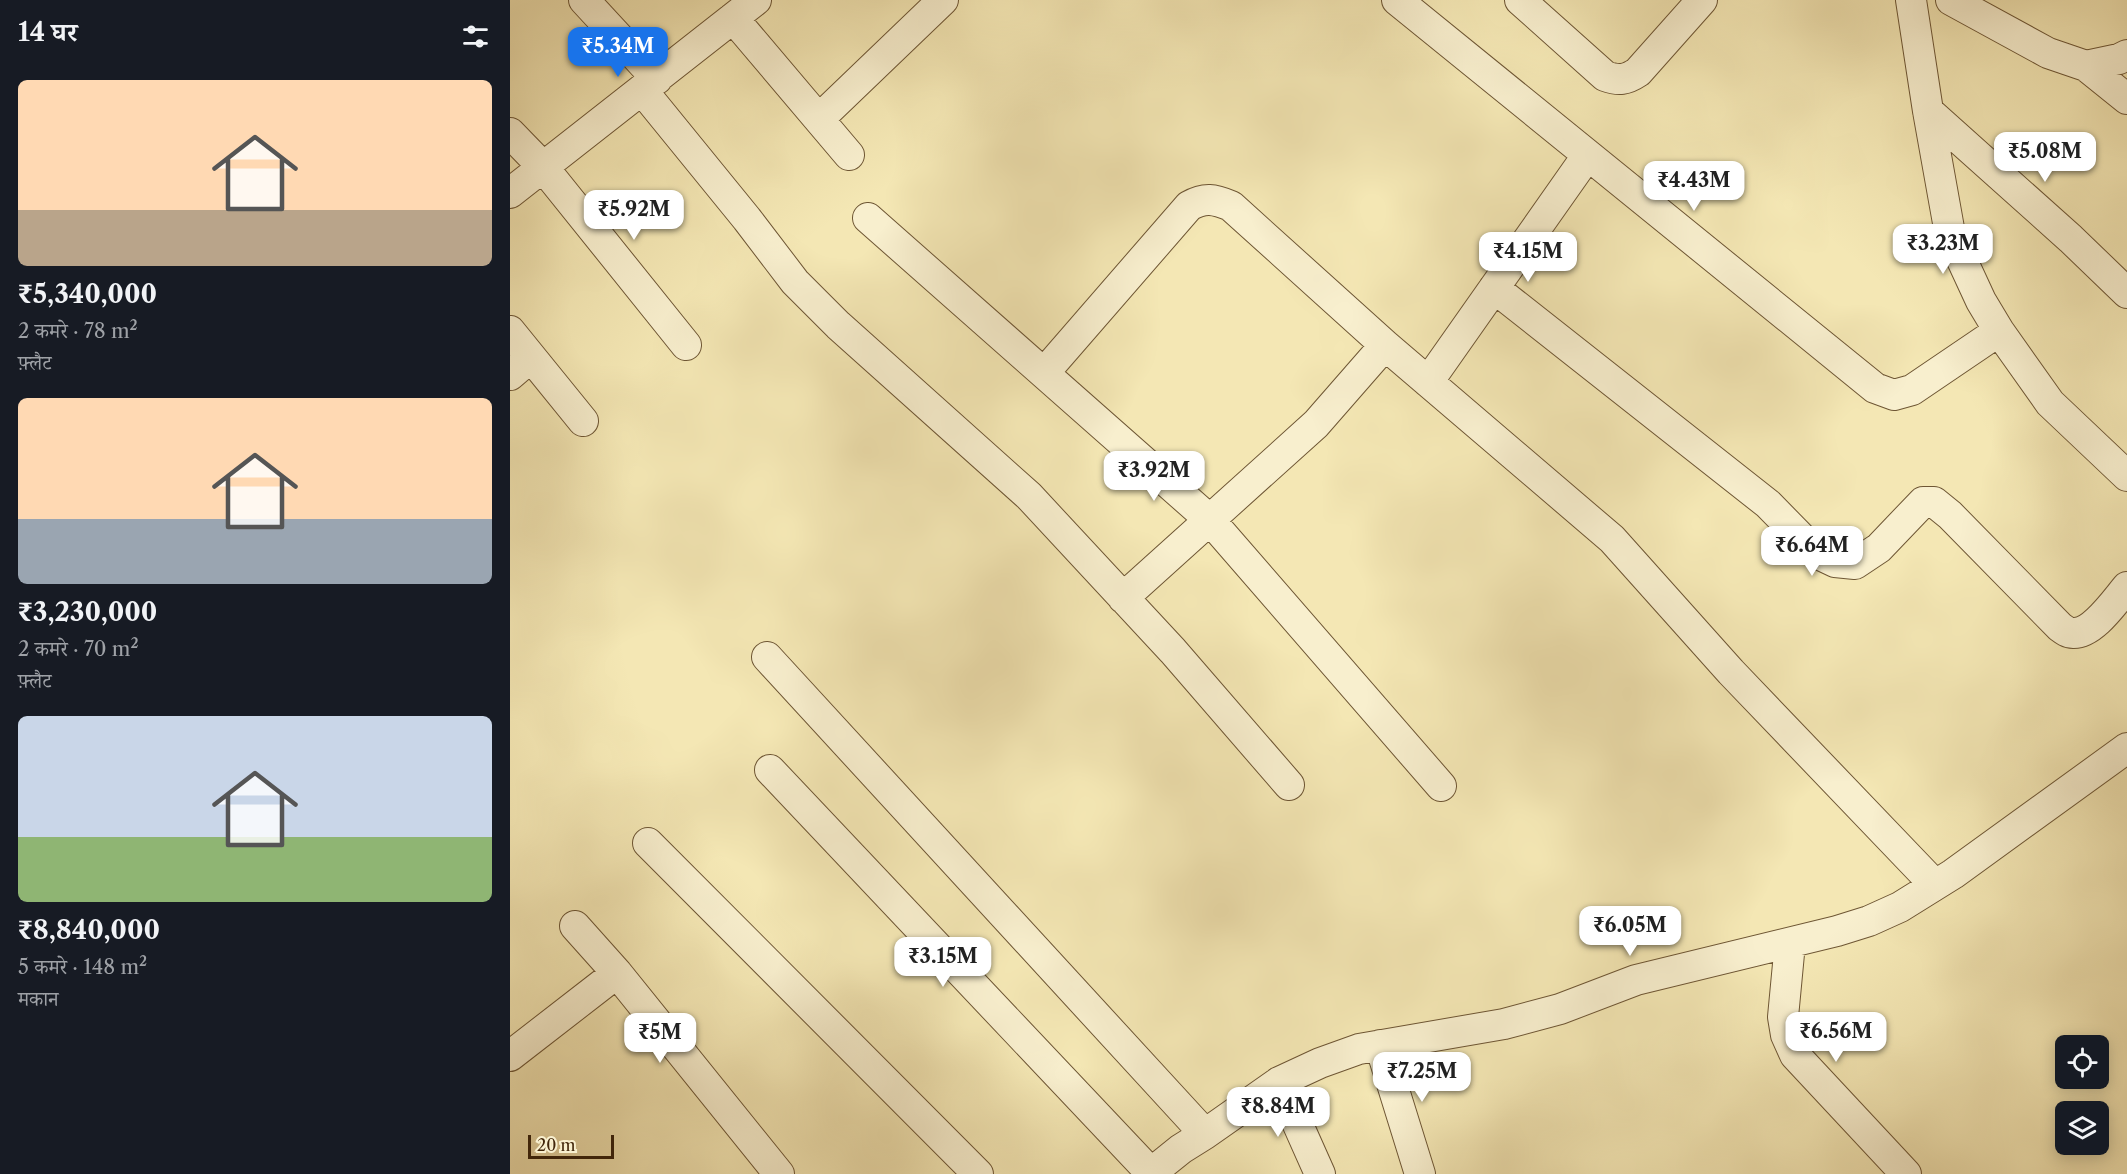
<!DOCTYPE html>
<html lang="hi">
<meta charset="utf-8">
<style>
:root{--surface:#171b24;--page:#242831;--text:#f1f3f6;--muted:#9ea1a6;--accent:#1a73e8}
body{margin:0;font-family:"Libre Caslon Text","Noto Serif Devanagari",serif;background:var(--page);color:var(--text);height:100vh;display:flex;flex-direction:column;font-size:22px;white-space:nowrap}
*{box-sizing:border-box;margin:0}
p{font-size:20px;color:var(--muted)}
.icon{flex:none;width:33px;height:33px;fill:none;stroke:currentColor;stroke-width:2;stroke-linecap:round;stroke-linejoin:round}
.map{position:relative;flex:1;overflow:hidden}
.details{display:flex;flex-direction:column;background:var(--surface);width:510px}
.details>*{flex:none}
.controls{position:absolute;left:1545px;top:1035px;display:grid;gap:12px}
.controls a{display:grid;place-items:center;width:54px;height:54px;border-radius:9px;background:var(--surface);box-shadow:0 3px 15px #0003;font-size:30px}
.scale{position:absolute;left:18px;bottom:15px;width:86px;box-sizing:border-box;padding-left:6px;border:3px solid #42260a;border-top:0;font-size:16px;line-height:21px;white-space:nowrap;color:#42260a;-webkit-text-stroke:4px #f8efce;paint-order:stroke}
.price{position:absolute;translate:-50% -51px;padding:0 14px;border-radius:12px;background:#fff;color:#222;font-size:20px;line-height:39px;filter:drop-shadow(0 2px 3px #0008)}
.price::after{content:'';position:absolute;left:50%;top:36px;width:18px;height:14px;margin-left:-9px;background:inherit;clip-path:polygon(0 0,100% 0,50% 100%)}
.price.selected{background:var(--accent);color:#fff}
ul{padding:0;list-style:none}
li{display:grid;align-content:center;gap:12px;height:318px;padding:0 18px}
li span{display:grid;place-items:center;height:186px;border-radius:9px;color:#555}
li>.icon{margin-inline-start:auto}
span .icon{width:108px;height:108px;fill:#fffc;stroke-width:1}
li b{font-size:26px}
h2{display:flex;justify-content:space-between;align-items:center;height:72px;padding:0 18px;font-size:26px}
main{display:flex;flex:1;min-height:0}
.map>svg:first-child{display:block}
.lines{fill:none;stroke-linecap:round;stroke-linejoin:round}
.minor-casing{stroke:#6e5634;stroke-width:32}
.minor{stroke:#f8efce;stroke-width:30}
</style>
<main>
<section class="details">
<h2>14 घर<svg class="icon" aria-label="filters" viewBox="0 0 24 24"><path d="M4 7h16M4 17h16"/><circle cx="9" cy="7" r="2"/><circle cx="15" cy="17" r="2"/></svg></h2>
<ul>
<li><span style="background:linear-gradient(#ffd9b3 70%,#b9a48a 0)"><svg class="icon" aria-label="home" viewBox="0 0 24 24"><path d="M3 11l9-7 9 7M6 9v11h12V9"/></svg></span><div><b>₹5,340,000</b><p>2 कमरे · 78 m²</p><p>फ़्लैट</p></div></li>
<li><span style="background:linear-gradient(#ffd9b3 65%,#9aa5b1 0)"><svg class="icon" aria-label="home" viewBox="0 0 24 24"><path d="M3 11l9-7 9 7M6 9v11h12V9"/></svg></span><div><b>₹3,230,000</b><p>2 कमरे · 70 m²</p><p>फ़्लैट</p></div></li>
<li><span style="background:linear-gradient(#c9d6e8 65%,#8fb573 0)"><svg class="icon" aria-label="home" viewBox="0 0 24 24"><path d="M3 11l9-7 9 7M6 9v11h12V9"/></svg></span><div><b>₹8,840,000</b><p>5 कमरे · 148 m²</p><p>मकान</p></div></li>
</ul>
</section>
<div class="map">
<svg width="1617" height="1174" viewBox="0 0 1617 1174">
<rect width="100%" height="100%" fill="#f4e7b4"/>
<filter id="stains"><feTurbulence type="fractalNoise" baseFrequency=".00333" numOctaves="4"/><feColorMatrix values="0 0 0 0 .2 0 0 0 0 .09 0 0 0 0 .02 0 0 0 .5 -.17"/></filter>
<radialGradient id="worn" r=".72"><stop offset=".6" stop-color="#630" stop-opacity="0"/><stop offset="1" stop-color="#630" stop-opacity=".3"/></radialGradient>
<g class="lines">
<!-- minor casing -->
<g class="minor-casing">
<path id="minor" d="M74,0L147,79
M887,0L1365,388L1384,395L1402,390L1489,331
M1010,0L1095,76C1109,81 1116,80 1128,72L1192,0
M1401,0L1418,111L1440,234L1471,301L1489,331L1540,403L1617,476
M1441,0L1538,53L1576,66L1609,59L1617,55
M223,18L339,155
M1576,66L1617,99
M132,90L237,219L285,282L328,325L519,496L663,651L779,785
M1418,111L1561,239L1617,293
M309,119L433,0
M0,133L33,167L176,345
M0,193L246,0
M358,218L700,520L931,786
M984,288L1258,504L1306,553L1325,562L1345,564L1369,548L1413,502H1424L1440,515L1550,627C1554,630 1558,633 1563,633C1583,634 1605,601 1617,587
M0,331L73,421
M534,373L679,206C695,197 704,199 721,206L875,345L1102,539L1221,672L1425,885
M0,375L21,357
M918,382L1077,156
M613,598L806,424L875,345
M257,657L695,1134
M260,770L641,1173
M138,843L468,1174
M65,926L107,973L269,1174
M1280,943L1273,1017L1276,1035L1285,1055L1396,1174
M870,1045L910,1174
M0,1056L107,973
M769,1082L810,1174
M640,1174L671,1149L695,1134L769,1082L810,1063L849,1049L994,1024L1050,1009L1126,980L1327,931L1359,921L1390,907L1443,874L1617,748"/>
</g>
<!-- minor -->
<use href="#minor" class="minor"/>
</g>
<rect width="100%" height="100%" filter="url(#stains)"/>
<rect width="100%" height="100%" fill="url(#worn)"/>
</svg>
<div class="controls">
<a><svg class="icon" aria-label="locate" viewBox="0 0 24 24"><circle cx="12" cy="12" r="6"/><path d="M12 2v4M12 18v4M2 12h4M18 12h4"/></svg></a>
<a><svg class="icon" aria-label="layers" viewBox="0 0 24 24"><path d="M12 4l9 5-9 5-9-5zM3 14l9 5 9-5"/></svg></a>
</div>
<div class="scale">20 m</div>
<b class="price selected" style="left:108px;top:78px">₹5.34M</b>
<b class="price" style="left:1535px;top:183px">₹5.08M</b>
<b class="price" style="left:1184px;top:212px">₹4.43M</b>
<b class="price" style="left:124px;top:241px">₹5.92M</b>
<b class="price" style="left:1433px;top:275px">₹3.23M</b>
<b class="price" style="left:1018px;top:283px">₹4.15M</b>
<b class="price" style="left:644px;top:502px">₹3.92M</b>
<b class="price" style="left:1302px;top:577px">₹6.64M</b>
<b class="price" style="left:1120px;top:957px">₹6.05M</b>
<b class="price" style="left:433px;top:988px">₹3.15M</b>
<b class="price" style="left:1326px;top:1063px">₹6.56M</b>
<b class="price" style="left:150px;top:1064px">₹5M</b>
<b class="price" style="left:912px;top:1103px">₹7.25M</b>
<b class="price" style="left:768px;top:1138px">₹8.84M</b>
</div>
</main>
